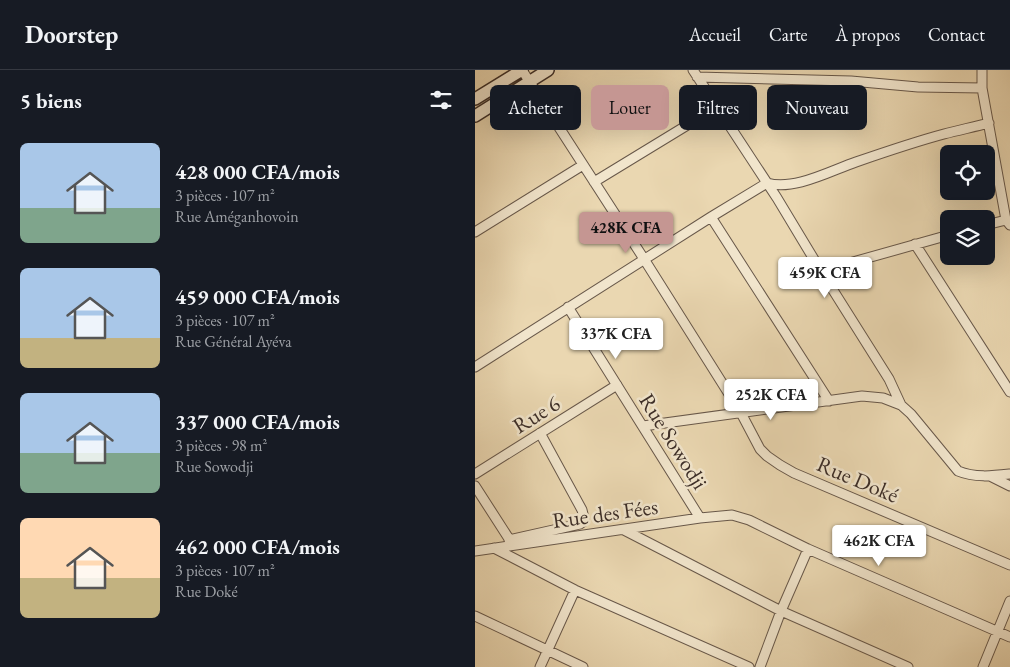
<!DOCTYPE html>
<html lang="fr">
<meta charset="utf-8">
<style>
:root{--surface:#171b24;--page:#242831;--text:#f1f3f6;--muted:#9ea1a6;--line:#363941;--accent:#c59692}
body{margin:0;font-family:"EB Garamond",serif;background:var(--page);color:var(--text);height:100vh;display:flex;flex-direction:column;font-size:19px;white-space:nowrap}
*{box-sizing:border-box;margin:0}
p{font-size:16px;color:var(--muted)}
.icon{flex:none;width:28px;height:28px;fill:none;stroke:currentColor;stroke-width:2;stroke-linecap:round;stroke-linejoin:round}
.map{position:relative;flex:1;overflow:hidden}
.details{display:flex;flex-direction:column;background:var(--surface);width:475px}
.details>*{flex:none}
.guide{position:absolute;left:15px;top:15px;width:445px;height:45px;display:flex;gap:10px}
.fabs{position:absolute;left:465px;top:75px;display:grid;gap:10px}
.fabs a{display:grid;place-items:center;width:55px;height:55px;border-radius:8px;background:var(--surface);box-shadow:0 5px 20px #0002;font-size:25px}
.price{position:absolute;translate:-50% -42px;padding:0 11px;border-radius:5px;background:#fff;color:#222;font-size:16px;line-height:32px;filter:drop-shadow(0 1px 2px #0008)}
.price::after{content:'';position:absolute;left:50%;top:30px;width:15px;height:11px;margin-left:-8px;background:inherit;clip-path:polygon(0 0,100% 0,50% 100%)}
.price.current{background:var(--accent);color:#111}
ul{padding:0;list-style:none}
li{display:flex;align-items:center;gap:15px;height:125px;padding:0 20px}
li span{display:grid;place-items:center;flex:none;width:140px;height:100px;border-radius:8px;color:#555}
li>.icon{margin-inline-start:auto}
span .icon{width:60px;height:60px;fill:#fffc;stroke-width:1}
li b{font-size:21px}
h2{display:flex;justify-content:space-between;align-items:center;height:60px;padding:0 20px;font-size:21px}
.chip{padding:0 18px;border-radius:8px;background:var(--surface);box-shadow:0 5px 20px #0002;font-size:18px;line-height:45px}
.chip.current{background:var(--accent);color:#111}
header{display:flex;align-items:center;gap:30px;box-sizing:border-box;height:70px;padding:0 25px;background:var(--surface);border-bottom:1px solid var(--line)}
header strong{font-size:24px}
nav{display:flex;gap:28px;margin-inline-start:auto;font-size:18px}
main{display:flex;flex:1;min-height:0}
.map>svg:first-child{display:block}
.lines{fill:none;stroke-linecap:round;stroke-linejoin:round}
.street-casing{stroke:#68584a;stroke-width:11}
.secondary-casing{stroke:#3c2e28;stroke-width:14}
.street{stroke:#f1e5cc;stroke-width:9}
.secondary{stroke:#f1e5cc;stroke-width:11}
.labels{text-anchor:middle;stroke-width:5;stroke-linejoin:round;paint-order:stroke}
.street-label{font-size:22px;fill:#3c2e28;stroke:#f1e5cc}
</style>
<header>
<strong>Doorstep</strong>
<nav><a>Accueil</a><a>Carte</a><a>À propos</a><a>Contact</a></nav>
</header>
<main>
<section class="details">
<h2>5 biens<svg class="icon" aria-label="filters" viewBox="0 0 24 24"><path d="M4 7h16M4 17h16"/><circle cx="9" cy="7" r="2"/><circle cx="15" cy="17" r="2"/></svg></h2>
<ul>
<li><span style="background:linear-gradient(#a9c7e8 65%,#7fa58c 0)"><svg class="icon" aria-label="home" viewBox="0 0 24 24"><path d="M3 11l9-7 9 7M6 9v11h12V9"/></svg></span><div><b>428 000 CFA/mois</b><p>3 pièces · 107 m²</p><p>Rue Améganhovoin</p></div></li>
<li><span style="background:linear-gradient(#a9c7e8 70%,#c2b280 0)"><svg class="icon" aria-label="home" viewBox="0 0 24 24"><path d="M3 11l9-7 9 7M6 9v11h12V9"/></svg></span><div><b>459 000 CFA/mois</b><p>3 pièces · 107 m²</p><p>Rue Général Ayéva</p></div></li>
<li><span style="background:linear-gradient(#a9c7e8 60%,#7fa58c 0)"><svg class="icon" aria-label="home" viewBox="0 0 24 24"><path d="M3 11l9-7 9 7M6 9v11h12V9"/></svg></span><div><b>337 000 CFA/mois</b><p>3 pièces · 98 m²</p><p>Rue Sowodji</p></div></li>
<li><span style="background:linear-gradient(#ffd9b3 60%,#c2b280 0)"><svg class="icon" aria-label="home" viewBox="0 0 24 24"><path d="M3 11l9-7 9 7M6 9v11h12V9"/></svg></span><div><b>462 000 CFA/mois</b><p>3 pièces · 107 m²</p><p>Rue Doké</p></div></li>
</ul>
</section>
<div class="map">
<svg width="535" height="597" viewBox="0 0 535 597">
<rect width="100%" height="100%" fill="#ead7b1"/>
<filter id="stains"><feTurbulence type="fractalNoise" baseFrequency=".004" numOctaves="4"/><feColorMatrix values="0 0 0 0 .2 0 0 0 0 .09 0 0 0 0 .02 0 0 0 .5 -.17"/></filter>
<radialGradient id="worn" r=".72"><stop offset=".6" stop-color="#630" stop-opacity="0"/><stop offset="1" stop-color="#630" stop-opacity=".3"/></radialGradient>
<g class="lines">
<!-- street casing -->
<g class="street-casing">
<path id="street" d="M47,0L169,189L266,343L285,379L292,386L305,395L319,403L535,495
M218,0L302,128L346,201L414,309L426,335L436,344L483,401C500,408 517,406 535,404
M507,0V18L531,150L535,155
M222,7L376,11L443,17L507,18
M119,112L242,37
M236,147L354,331
M511,155L531,150
M0,162L108,95
M440,174L535,322
M346,201L474,165
M93,237L225,448
M0,297L236,147L292,113C319,121 355,101 381,92C410,82 439,72 469,64C484,60 499,57 514,53
M168,356L387,326L408,328L426,335
M0,404L142,315
M515,406L535,416
M0,416L38,475
M149,460L306,541L433,597
M34,470L105,454L108,452L109,448L107,440L65,363
M19,478L100,520L274,597
M0,481L225,448L257,445L274,450L333,479L535,567
M0,546L108,597
M65,597L100,520
M285,597L306,541L333,479
M508,597L535,531"/>
</g>
<!-- secondary casing -->
<g class="secondary-casing">
<path id="secondary" d="M0,29L47,0
M0,46L73,0"/>
</g>
<!-- street -->
<use href="#street" class="street"/>
<!-- secondary -->
<use href="#secondary" class="secondary"/>
</g>
<g class="labels">
<!-- street labels -->
<g class="street-label">
<text transform="translate(61 344) rotate(-32)" y="8">Rue 6</text>
<text transform="translate(199 371) rotate(58)" y="8">Rue Sowodji</text>
<text transform="translate(383 409) rotate(23)" y="8">Rue Doké</text>
<text transform="translate(130 443) rotate(-8)" y="8">Rue des Fées</text>
</g>
</g>
<rect width="100%" height="100%" filter="url(#stains)"/>
<rect width="100%" height="100%" fill="url(#worn)"/>
</svg>
<div class="fabs">
<a><svg class="icon" aria-label="locate" viewBox="0 0 24 24"><circle cx="12" cy="12" r="6"/><path d="M12 2v4M12 18v4M2 12h4M18 12h4"/></svg></a>
<a><svg class="icon" aria-label="layers" viewBox="0 0 24 24"><path d="M12 4l9 5-9 5-9-5zM3 14l9 5 9-5"/></svg></a>
</div>
<b class="price current" style="left:151px;top:184px">428K CFA</b>
<b class="price" style="left:350px;top:229px">459K CFA</b>
<b class="price" style="left:141px;top:290px">337K CFA</b>
<b class="price" style="left:296px;top:351px">252K CFA</b>
<b class="price" style="left:404px;top:497px">462K CFA</b>
<div class="guide">
<a class="chip">Acheter</a>
<a class="chip current">Louer</a>
<a class="chip">Filtres</a>
<a class="chip">Nouveau</a>
</div>
</div>
</main>
